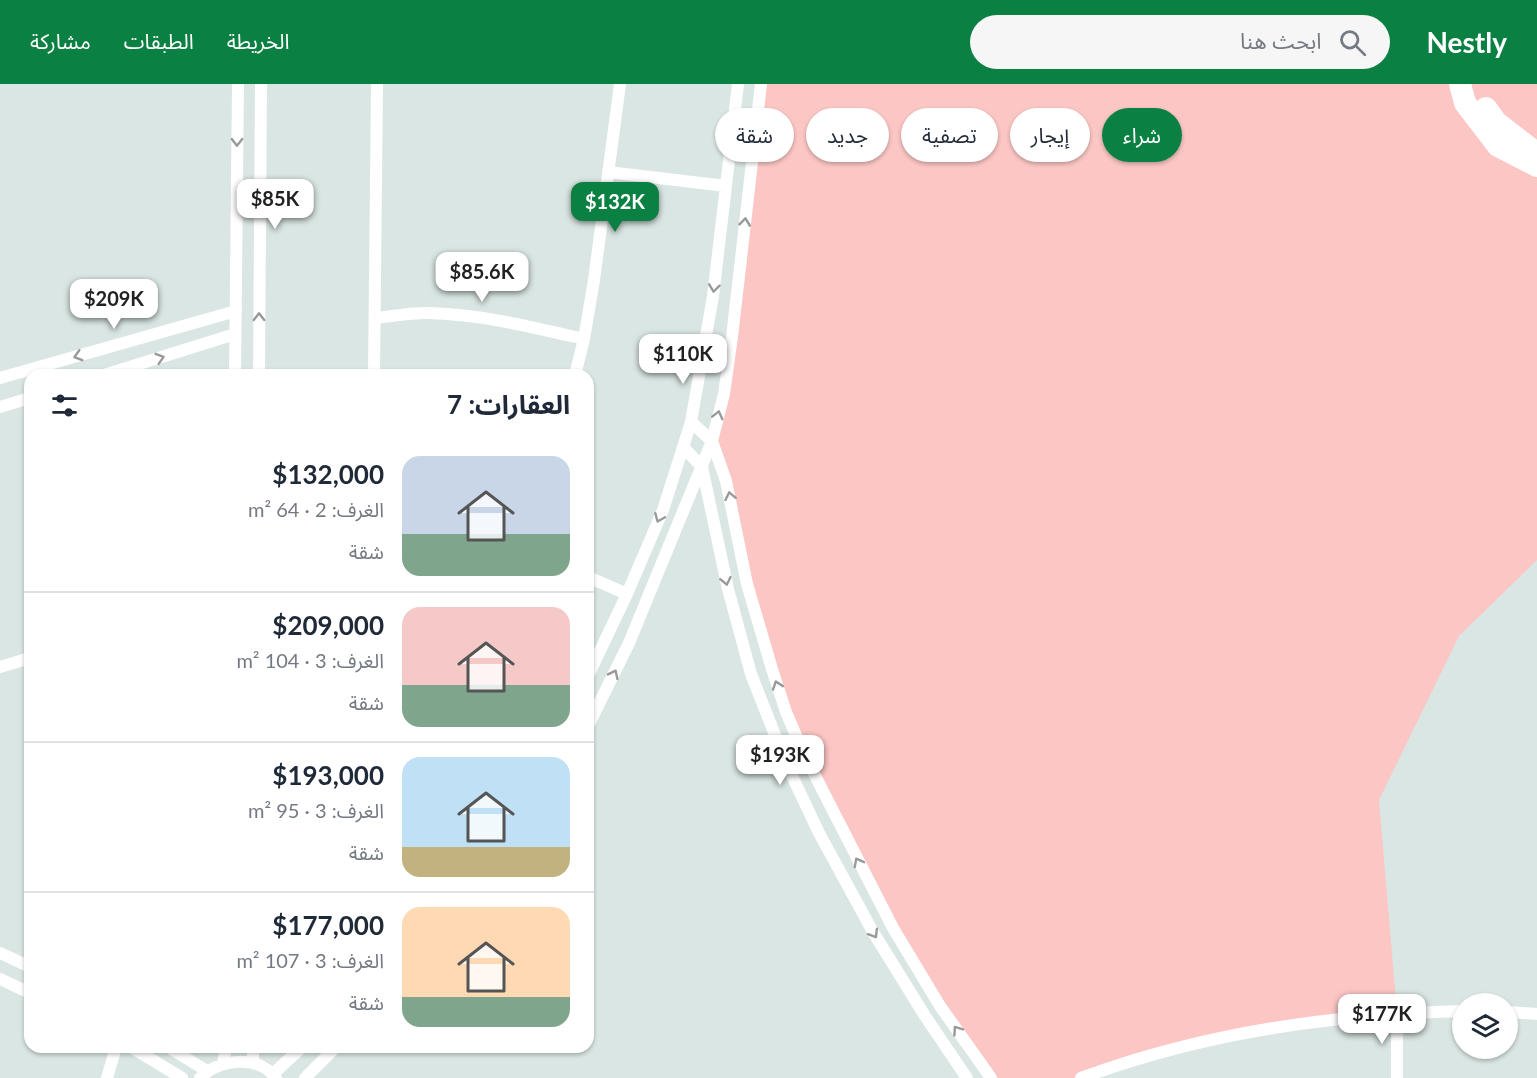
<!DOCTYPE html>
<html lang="ar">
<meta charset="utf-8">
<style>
:root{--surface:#fff;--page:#f6f6f7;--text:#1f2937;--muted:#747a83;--line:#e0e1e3;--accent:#0b8043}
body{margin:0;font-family:Lato,"Noto Sans Arabic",sans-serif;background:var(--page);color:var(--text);direction:rtl;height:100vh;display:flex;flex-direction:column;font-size:22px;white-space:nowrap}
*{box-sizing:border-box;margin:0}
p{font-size:20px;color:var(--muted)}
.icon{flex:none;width:33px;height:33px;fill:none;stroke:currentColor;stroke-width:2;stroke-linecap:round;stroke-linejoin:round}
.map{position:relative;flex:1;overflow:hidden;direction:ltr}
.side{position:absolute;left:24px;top:285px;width:570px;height:684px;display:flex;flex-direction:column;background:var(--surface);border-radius:18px;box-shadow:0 2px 4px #0004;direction:rtl}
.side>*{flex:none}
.guide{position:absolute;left:612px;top:24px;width:570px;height:54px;direction:rtl;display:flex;gap:12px}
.controls{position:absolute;left:1452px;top:909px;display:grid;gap:12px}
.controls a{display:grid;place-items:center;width:66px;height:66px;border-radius:50%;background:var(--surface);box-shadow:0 2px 4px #0004;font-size:30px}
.price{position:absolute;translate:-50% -51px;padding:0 14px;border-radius:12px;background:#fff;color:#222;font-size:20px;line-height:39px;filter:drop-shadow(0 2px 3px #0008)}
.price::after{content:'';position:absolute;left:50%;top:36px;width:18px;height:14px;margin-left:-9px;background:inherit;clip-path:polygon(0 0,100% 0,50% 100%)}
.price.selected{background:var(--accent);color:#fff}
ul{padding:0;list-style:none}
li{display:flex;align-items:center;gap:18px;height:150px;padding:0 24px}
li+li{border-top:2px solid var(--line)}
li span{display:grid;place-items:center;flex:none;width:168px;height:120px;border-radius:18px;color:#555}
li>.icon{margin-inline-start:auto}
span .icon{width:72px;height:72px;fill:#fffc;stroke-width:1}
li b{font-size:26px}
h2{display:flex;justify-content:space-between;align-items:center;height:72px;padding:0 24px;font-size:26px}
.tag{padding:0 21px;border-radius:27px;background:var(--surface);box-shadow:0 2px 4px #0004;font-size:21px;line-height:54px}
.tag.selected{background:var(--accent);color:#fff}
header{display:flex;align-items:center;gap:36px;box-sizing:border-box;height:84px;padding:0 30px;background:var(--accent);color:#fff}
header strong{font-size:28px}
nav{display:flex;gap:33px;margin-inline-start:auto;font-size:21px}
.search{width:420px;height:54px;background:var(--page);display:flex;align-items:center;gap:15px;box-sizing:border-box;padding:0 21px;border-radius:33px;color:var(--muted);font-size:22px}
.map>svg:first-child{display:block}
.green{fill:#fbc6c4}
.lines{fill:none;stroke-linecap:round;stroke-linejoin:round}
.street{stroke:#fff;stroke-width:12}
.highway{stroke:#fff;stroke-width:22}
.oneway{stroke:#989a9a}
</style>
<header>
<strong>Nestly</strong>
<div class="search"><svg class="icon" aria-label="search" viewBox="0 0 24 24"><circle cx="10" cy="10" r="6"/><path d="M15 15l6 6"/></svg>ابحث هنا</div>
<nav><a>الخريطة</a><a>الطبقات</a><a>مشاركة</a></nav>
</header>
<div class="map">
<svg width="1537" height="994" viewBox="0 0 1537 994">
<rect width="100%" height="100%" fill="#dae6e3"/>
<!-- green -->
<path class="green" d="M761,0H1537V476L1459,552L1379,716L1397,929L1212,956L1078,994H991L940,922L786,628L712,357Z"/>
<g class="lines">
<!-- street -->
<path class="street" d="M608,88L726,102
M376,234C393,232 410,229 427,229C480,230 532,243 584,255
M104,291L235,250
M235,291L238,0
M259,291L261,0
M374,291L377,0
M575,291L584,255L594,196L620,0
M0,294L236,227
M0,323L30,314
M691,338L712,357L726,397L747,500L772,585L786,628L804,670L893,844L940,922L991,994
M684,364L702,383L728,505L751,590L786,679L819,749L873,848L925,932L967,994
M588,493L627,510
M0,583L30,574
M588,592L627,510L663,426L691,338L713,212L738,0
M588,642L629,559L712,357L724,310L732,253L761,0
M0,869L30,883
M0,895L30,909
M1508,928L1537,930
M131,963L182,994
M168,963L207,987
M223,979L226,963
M253,979V963
M273,990L302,963
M107,994L116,963
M200,994C219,975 258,970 276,994
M305,994L336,963
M1081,994C1206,948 1330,931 1462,927
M1397,994V929"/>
<!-- highway -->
<path class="highway" d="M1460,0L1465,19L1498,62L1537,82
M1486,24L1496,38L1531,65L1537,67"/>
</g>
<!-- one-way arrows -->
<defs><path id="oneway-chevron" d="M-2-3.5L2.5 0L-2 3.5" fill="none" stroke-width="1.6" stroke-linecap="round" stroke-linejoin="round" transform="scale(1.5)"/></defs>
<g class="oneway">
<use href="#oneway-chevron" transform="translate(237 58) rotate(91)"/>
<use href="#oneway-chevron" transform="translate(745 138) rotate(-83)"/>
<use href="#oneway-chevron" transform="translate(714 204) rotate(97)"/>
<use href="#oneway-chevron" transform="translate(259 233) rotate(-90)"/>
<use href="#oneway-chevron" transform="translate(78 272) rotate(164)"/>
<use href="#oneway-chevron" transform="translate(160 274) rotate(-17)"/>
<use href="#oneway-chevron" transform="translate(718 331) rotate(-76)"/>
<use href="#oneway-chevron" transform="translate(730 412) rotate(-102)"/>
<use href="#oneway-chevron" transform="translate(659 434) rotate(113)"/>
<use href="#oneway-chevron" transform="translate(726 497) rotate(78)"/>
<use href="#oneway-chevron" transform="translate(614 590) rotate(-64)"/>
<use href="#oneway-chevron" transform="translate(777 601) rotate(-109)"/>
<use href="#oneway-chevron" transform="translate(858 778) rotate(-118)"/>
<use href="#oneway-chevron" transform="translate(874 850) rotate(59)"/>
<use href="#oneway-chevron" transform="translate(957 946) rotate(-125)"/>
</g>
</svg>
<div class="controls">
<a><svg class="icon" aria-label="layers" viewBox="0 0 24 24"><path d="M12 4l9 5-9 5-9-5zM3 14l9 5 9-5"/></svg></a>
</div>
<b class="price" style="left:275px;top:146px">$85K</b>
<b class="price selected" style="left:615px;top:149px">$132K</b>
<b class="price" style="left:482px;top:219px">$85.6K</b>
<b class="price" style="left:114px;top:246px">$209K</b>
<b class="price" style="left:683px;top:301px">$110K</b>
<b class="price" style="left:780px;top:702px">$193K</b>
<b class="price" style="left:1382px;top:961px">$177K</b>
<div class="guide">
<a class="tag selected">شراء</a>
<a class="tag">إيجار</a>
<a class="tag">تصفية</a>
<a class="tag">جديد</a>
<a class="tag">شقة</a>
</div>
<section class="side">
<h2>العقارات: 7<svg class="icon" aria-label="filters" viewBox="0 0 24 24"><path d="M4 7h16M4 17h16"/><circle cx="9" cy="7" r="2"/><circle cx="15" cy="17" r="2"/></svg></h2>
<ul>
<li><span style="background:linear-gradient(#c9d6e8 65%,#7fa58c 0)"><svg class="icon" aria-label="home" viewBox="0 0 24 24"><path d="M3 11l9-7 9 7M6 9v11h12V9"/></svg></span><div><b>$132,000</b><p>الغرف: 2 · 64 m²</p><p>شقة</p></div></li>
<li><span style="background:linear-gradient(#f6c9c9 65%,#7fa58c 0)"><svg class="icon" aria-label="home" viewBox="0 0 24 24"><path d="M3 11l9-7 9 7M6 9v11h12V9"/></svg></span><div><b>$209,000</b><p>الغرف: 3 · 104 m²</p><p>شقة</p></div></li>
<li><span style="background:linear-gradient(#bfe0f5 75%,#c2b280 0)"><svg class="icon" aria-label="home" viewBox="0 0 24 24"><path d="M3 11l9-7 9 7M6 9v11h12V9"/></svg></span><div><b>$193,000</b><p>الغرف: 3 · 95 m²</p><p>شقة</p></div></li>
<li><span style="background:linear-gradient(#ffd9b3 75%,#7fa58c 0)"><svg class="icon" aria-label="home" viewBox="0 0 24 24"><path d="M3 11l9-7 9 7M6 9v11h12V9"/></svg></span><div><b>$177,000</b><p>الغرف: 3 · 107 m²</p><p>شقة</p></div></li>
</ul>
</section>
</div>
